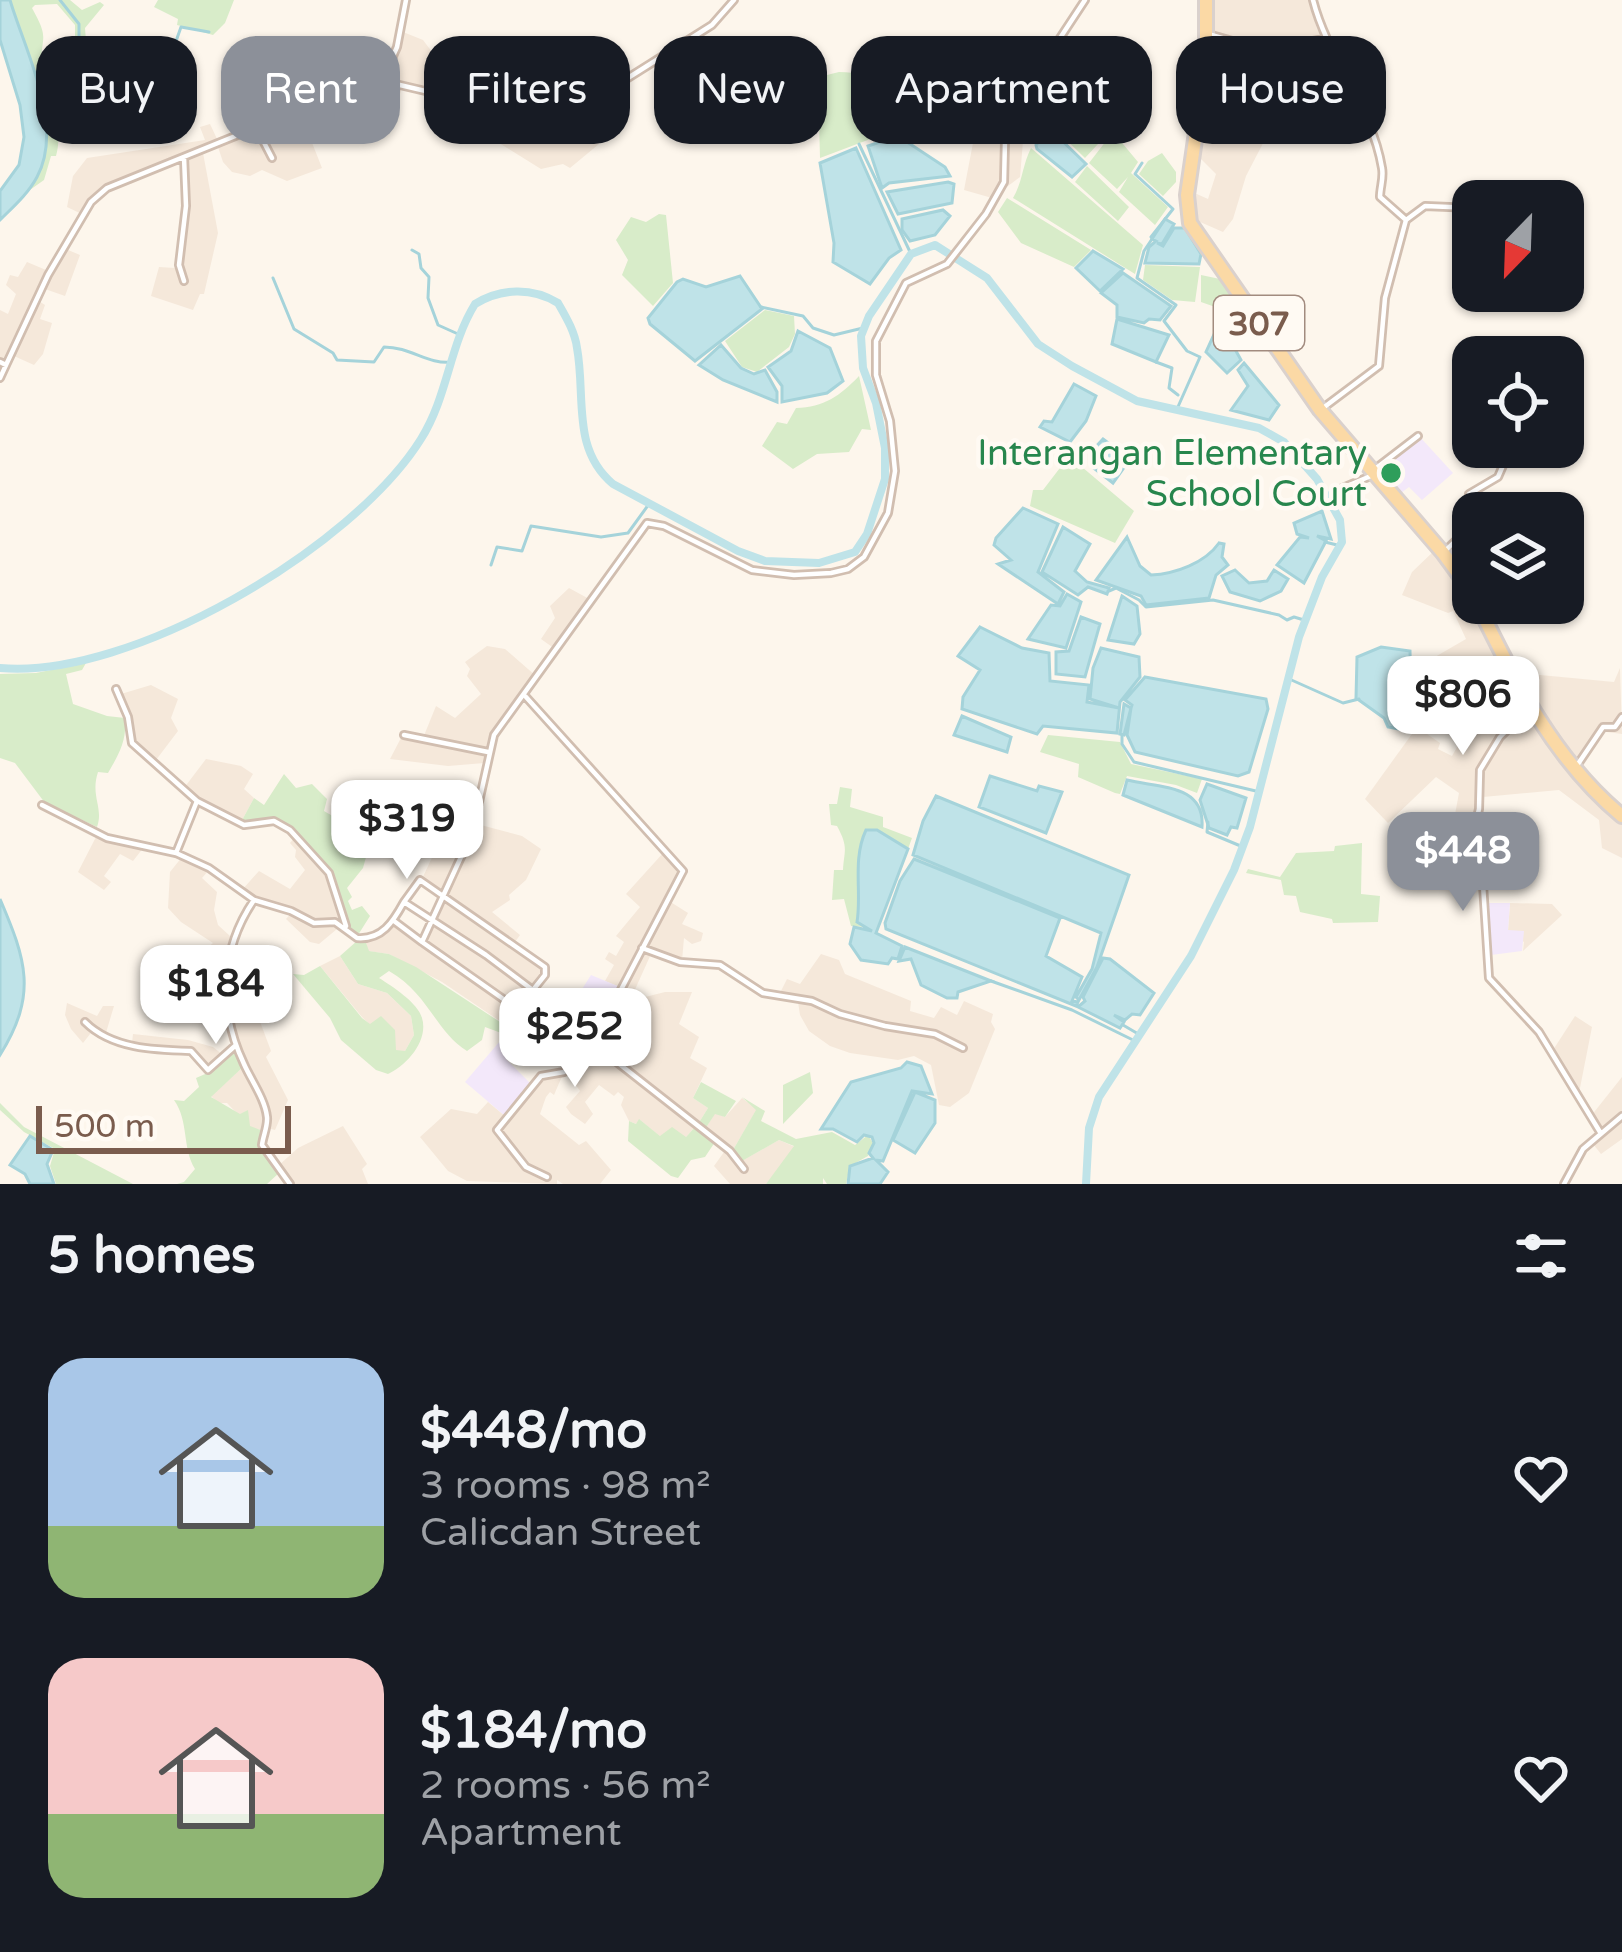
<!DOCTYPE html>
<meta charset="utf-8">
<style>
:root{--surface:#171b24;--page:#242831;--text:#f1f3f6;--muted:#9ea1a6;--accent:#8c9099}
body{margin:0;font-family:"Varela Round",sans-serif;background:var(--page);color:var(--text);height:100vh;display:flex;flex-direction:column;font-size:45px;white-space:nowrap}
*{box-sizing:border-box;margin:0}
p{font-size:39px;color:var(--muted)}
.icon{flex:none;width:66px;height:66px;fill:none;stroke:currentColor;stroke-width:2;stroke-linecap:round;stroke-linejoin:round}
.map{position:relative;height:1184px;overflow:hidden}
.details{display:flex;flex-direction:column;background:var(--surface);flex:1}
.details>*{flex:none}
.hud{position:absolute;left:36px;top:36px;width:1551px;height:108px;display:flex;gap:24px}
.needle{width:78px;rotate:203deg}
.buttons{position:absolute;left:1452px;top:180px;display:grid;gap:24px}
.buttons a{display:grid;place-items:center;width:132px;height:132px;border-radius:24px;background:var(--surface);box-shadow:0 3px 9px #0004;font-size:60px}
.scale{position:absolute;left:36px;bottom:30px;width:255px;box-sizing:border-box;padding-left:12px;border:6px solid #7a5c4d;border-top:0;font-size:33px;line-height:42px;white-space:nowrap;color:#7a5c4d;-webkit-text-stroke:9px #fffaf3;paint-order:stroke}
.price{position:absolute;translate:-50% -102px;padding:0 27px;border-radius:24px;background:#fff;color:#222;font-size:39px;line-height:78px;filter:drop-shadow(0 3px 6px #0008)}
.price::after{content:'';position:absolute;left:50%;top:72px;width:36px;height:27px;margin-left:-18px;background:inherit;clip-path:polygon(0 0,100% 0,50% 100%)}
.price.active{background:var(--accent);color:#fff}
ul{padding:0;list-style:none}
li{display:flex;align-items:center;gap:36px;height:300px;padding:0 48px}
li span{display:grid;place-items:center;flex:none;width:336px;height:240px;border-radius:36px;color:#555}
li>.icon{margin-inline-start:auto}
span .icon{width:144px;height:144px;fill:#fffc;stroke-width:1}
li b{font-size:51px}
h2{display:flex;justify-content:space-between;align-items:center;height:144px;padding:0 48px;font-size:51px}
.chip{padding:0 42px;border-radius:36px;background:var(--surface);box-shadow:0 3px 9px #0004;font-size:42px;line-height:108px}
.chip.active{background:var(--accent);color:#fff}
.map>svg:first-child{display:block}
.residential{fill:#f5e8da}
.education{fill:#f3e8fa}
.green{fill:#d8ecc9}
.water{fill:#bfe3e8;stroke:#a5d3da;stroke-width:3}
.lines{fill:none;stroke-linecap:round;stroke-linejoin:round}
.stream{stroke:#a5d3da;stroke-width:3}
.river{stroke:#bfe3e8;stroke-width:8}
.street-casing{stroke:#d1beb0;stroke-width:10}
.primary-casing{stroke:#dad1cd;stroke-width:18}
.street{stroke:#fff;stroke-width:4.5}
.primary{stroke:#fbd9a5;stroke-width:12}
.leisure-dot{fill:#2e9e5b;stroke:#fffaf3;stroke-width:4.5}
.labels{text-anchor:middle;stroke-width:9;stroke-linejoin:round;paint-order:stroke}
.shield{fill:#fffaf3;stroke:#a28b7f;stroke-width:3}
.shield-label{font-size:33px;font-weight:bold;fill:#7a5c4d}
.leisure-label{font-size:36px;fill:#27864d;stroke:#fffaf3;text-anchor:end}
</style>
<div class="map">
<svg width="1622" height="1184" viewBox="0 0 1622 1184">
<rect width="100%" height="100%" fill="#fdf6ec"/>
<!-- residential -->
<path class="residential" d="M1210,0H1309L1317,29L1339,64L1297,78L1246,176L1233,219L1223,232L1191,218L1190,191L1208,199L1216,174L1196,154L1199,139L1261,87L1264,74L1247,48L1228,43L1218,62L1208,64Z
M403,32L423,40L438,60L439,73L485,90L482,102L551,118L571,104L599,144L570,168L563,164L541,169L470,125L475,106L402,87L397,104H364L344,119L336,114L330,94L343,87L387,78Z
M1001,78L1041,119L1023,141L1020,177L992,198L964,190L981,101Z
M280,101L296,102L322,168L287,181L262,170L250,176L232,172L223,162L218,147L203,153L218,233L204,294H200L193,310L151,296L159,267L175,268L183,219L181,161L107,191L95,200L88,217L67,207L73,176L87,158L205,140L200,127L210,124L218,141L260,121L255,111Z
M61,247L80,255L65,296L45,289L37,300L45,305L40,319L52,323L43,354L34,365L14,356L0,380V310L8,314L16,294L6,285L10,275L18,277L27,262L46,270Z
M1436,549L1469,591L1542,727L1622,818V858L1602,848L1599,820L1559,790L1483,797L1482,772L1471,834L1474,849L1455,850L1453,825L1459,793L1436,777L1388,823L1365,799L1417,727L1440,743L1438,749L1452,756L1473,719L1494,702L1466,668L1443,683L1428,661L1466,639L1453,611L1448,613L1402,595L1412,572Z
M569,588L591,600L555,649L541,639L555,618L550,606Z
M487,646L505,649L536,676L507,711L487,750L423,738L436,706L455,718L481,694L467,676L470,669L465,662Z
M1620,668L1622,734L1599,731L1575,763L1519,678L1530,674L1614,682Z
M151,685L178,699L171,718L178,731L156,760L133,741L129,715L121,694Z
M402,736L486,753L484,763L448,766L390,759Z
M206,759L241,766L253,774L244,789L254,798L241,822L184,788Z
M477,824L522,836L541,849L526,880L509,895L510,900L492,912L520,935L515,942L448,895Z
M97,835L144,847L133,861L120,854L104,876L111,882L104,890L78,872Z
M295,837L328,875L343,924L319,944L310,942L286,919L294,910L264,902L242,890L259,871L290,889L305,870L295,857L296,850L290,843Z
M425,837L466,844L446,894L422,879L435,851L425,846Z
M664,852L682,873L620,987L605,981L614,965L605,959L609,952L616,956L624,942L616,936L640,907L626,894Z
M182,857L209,870L202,878L217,892L214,910L218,925L230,936L223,968L227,1007L220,1008L160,983L163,964L178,968L183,952L200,954L213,943L181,922L168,908L170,872Z
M447,898L543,968L544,974L534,987L437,921Z
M669,901L688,913L682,924L703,933L701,941L692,944L684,938L682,961L644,947Z
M1510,903L1552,904L1562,915L1523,951L1524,942L1508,931Z
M394,923L458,971L579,1053L572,1061L556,1050L542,1065L515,1048L522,1036L442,982L389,954L368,951L365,940L380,935Z
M435,923L544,1001L532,1016L424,942Z
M643,950L651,954L633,994L637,999L665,992H692L679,1024L699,1037L690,1058L707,1068L693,1098L708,1108L698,1124L594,1041Z
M821,954L839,960L845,974L911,1001L910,1011L934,1018L941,1007L957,1015L964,1001L993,1014L991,1022L995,1029L969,1093L950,1107L939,1105L931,1065L914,1056L898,1060L850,1053L830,1046L809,1031L800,1015L798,1002L802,998L779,995L787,979L800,984Z
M340,956L358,984L387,993L411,1016L414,1035L405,1051H396L362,1017L320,966Z
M67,1003L97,1016L103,1006H114L105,1036L94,1029L83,1043L71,1029L65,1015Z
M253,1003L271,1051L266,1057L288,1100L275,1130L267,1128L268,1115L237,1045L230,1006Z
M1575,1016L1592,1027L1579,1093L1553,1050Z
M133,1034L188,1040L213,1047L223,1055L209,1069L191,1049L160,1050L132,1043Z
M591,1043L695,1127L686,1137H661L640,1120L636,1124L629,1121L621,1105L624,1097L618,1092L614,1096L599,1085L585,1102L593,1114L585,1124L571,1114L566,1107L580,1091L567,1073Z
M243,1067L263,1110V1131L250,1127L227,1103H218L211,1096Z
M563,1074L554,1095L550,1092L546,1097L540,1114L579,1145L586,1141L611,1170L600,1184H563L557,1180V1184L467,1181L448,1171L420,1137L451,1109L477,1114L488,1102L505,1116L495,1133L526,1167L550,1178L526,1164L498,1132L543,1076Z
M1622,1077V1139L1601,1154L1589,1139L1600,1130L1591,1116Z
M742,1098L757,1109L733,1150L705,1129L715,1113L725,1117Z
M343,1126L367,1164L362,1169L368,1184H292L278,1166L298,1148Z
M779,1140L795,1147L794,1151L766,1184H730L714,1166L724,1152L738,1163Z"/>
<!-- education -->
<path class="education" d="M1420,437L1453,473L1422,500L1409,487L1397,496L1375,472Z
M1482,903H1510L1508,930L1524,931L1522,951L1491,955Z
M591,975L620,987L595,1034L552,1001L562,988L577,997Z
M506,1034L520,1040L506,1059L532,1085L505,1116L465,1082Z"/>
<!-- green -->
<path class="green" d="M10,0H70L82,10L100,2L104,5L85,28L86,41L112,45L118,59L145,73L160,64L167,67L147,78L107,66L75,46V25L57,4L35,5L32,8C49,39 42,34 41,63C40,93 66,122 56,156H51L44,180L27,192C67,132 29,62 10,0Z
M158,0H234L225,23L213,35L177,25L178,19L154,7Z
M839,72C877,73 875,79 886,114L875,111L865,136L873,138L820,158L818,81L823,76Z
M1099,101L1111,130L1085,158L1053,127L1077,107Z
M1113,132L1138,162L1131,173L1168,207L1155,225L1119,192L1128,177L1117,189L1089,163Z
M1031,148L1143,245L1135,274L1013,198C1023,181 1022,166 1031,148Z
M1162,153L1176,172V182L1163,196L1139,174L1148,161Z
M1087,166L1129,207L1118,221L1075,182Z
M1007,198L1091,250L1074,267L1021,243L998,212Z
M659,214L666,215L673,283L653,306L622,275L628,260L616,240L631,217L646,222Z
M1145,265L1200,267L1195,302L1172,300L1143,280Z
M1201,275L1220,279L1250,326L1216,317L1221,309L1201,302Z
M765,310L794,316L795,334L789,347L757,372L742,367L725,341Z
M859,376L871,430L862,429L849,452L817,454L793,469L762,446L777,422L787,424L796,408C824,407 840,396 859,376Z
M1076,447L1084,453L1082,467L1134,511L1115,543L1030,506L1033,490H1043Z
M86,663L82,670L66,674L73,704L107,716L125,718C127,741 119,754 108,773L98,772C90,796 104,808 97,827L45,803L15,763L0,758V674L36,673Z
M1048,735L1120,742L1131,764L1202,779L1197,793L1176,785L1127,776L1120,794L1115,793L1078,777L1079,764L1040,752Z
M284,774L296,788L312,784L327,799L324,811L336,818L342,837L370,843L363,868L347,888L352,897L348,901L352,910L362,906L370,916L358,935L348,926L331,872L292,830L277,820L241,822L254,798L264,805Z
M840,787L852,789L850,807L883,817V827L912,838L908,849L877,830L866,831C852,860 863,892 857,922L864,927L851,926L844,899L832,900L834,870H843C844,850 849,848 837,826L831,825L829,804H837Z
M1362,843L1361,894L1380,896L1378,922L1333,923L1332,919L1300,912L1296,896L1284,895L1281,880L1246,873L1248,869L1280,877L1296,853L1334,851L1335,846Z
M358,940H365L369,951L389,954L416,967L523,1037L520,1040L485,1027L482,1040L467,1051C436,1032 428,993 389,971L379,978C392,986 418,1003 422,1018C429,1041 406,1066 388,1074L376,1070L341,1040L330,1018L293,974L304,975L320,966L362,1018L370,1024L381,1016L395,1030L396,1050L405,1051L414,1035L411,1016L387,993L358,984L340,956Z
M235,1047L243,1067L211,1097L240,1114L248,1110L250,1126L263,1131L261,1146L279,1173L267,1184H177L184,1182L195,1169C182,1148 189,1121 174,1100L184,1101L199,1087L196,1078L212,1071Z
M810,1072L813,1093L783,1124V1085Z
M701,1082L736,1101L725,1117L715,1114L705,1129L698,1124L708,1108L693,1098Z
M742,1097L765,1111L761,1121L796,1139L832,1132L855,1145L868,1135L873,1143L868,1156L850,1166L846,1184H827L823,1178V1184H766L794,1146L779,1140L742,1161L733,1150L756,1110Z
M0,1103L24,1127L133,1184H56L50,1166L55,1149L24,1132L0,1110Z
M639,1119L660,1136L672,1127L686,1137L695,1127L715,1142L705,1157L691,1160L678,1178L671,1176L628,1141L629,1121L636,1124Z"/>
<!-- water -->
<path class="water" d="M0,0H10C25,51 65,125 37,177C28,194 13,207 0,220V191L19,165L24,137L20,105L0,40Z
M1049,128L1086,164L1072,177L1037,149L1036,145Z
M898,136L945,167L950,176L889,183L882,188L868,146Z
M856,148L901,250L889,258L870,284L833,262L834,243L820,163Z
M948,182L954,184L952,203L898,214L887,192Z
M943,210L950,216L935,235L910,241L902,230V219Z
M1165,219L1174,224L1162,244L1157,243L1163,246L1174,228H1185L1201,254L1199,264L1145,263L1149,247L1156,241L1152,239Z
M1093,251L1123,269L1100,291L1076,268Z
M1123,273L1171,306L1160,320L1149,319L1144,323L1117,317V305L1101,293Z
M740,276L762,309L695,361L650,324L648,318L677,282L683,279L706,287Z
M1117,319L1169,335L1156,362L1112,344Z
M1216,330L1226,333L1241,360L1227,373L1206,352Z
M798,331L830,348L843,381L827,393L782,402V386L768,367L791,351Z
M721,345L741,368L754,374L765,370L777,392V402L723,380L699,365Z
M1244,363L1279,405L1269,420L1231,410L1248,386L1238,370Z
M1074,384L1096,396L1086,421L1070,442L1040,427L1044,421L1052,422Z
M1103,439L1130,459L1113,483L1091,466L1090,453Z
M1023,508L1058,524L1038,572L1064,592L1058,604L998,564L1011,560L994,545L996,538Z
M1322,511L1331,539L1317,536L1326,541L1304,583L1277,565L1300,537L1309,538L1297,534L1294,523Z
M1063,527L1090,544L1075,571L1087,582L1109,588L1107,594L1088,587L1078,595L1042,572Z
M1127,537L1140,566L1151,575C1175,574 1205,563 1219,543L1224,544L1222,557L1228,565L1216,575L1209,598L1146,605L1141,596L1096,580Z
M1235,570L1249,583L1267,581L1274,570L1288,579L1281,591L1260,601L1230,592L1222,576Z
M1067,594L1081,602L1066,648L1028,639L1051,605L1060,606Z
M1122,596L1137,606L1140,634L1134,644L1108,640Z
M1081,617L1100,624L1085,677L1056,674V652L1069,651Z
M980,627L1022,648L1049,653L1050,681L1089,685L1087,702L1119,708L1090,699L1093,668L1101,648L1139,657L1140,677L1120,702L1117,733L1043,726L1037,734L962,709L963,697L980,670L958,656Z
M1381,647L1410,651L1411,708L1399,729L1388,727L1384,718L1356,698L1357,657Z
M1145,677L1266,699L1268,709L1249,772L1238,776L1135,752L1127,735L1131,708L1124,735L1120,734L1124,704L1131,708L1132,705L1125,700Z
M962,716L1011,737L1007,752L954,735Z
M990,776L1037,791L1039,786L1062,792L1046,833L979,807Z
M1127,780C1159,788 1205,784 1202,827L1123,795Z
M1207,784L1246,798L1237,828L1231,827L1227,835L1209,828L1200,800Z
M936,796L1129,875L1097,967L1079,1000L1076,997L1092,969L1101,933L913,855L923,821Z
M866,830H877L908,849L876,933L902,946L898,959L892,958L888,964L861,960L850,944L854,927L872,931L857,922C862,892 852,860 866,830Z
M914,859L1060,918L1046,956L1082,977L1072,1001L1078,1002L1076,1006L886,929L885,923L900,881Z
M0,899C26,960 38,994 0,1055Z
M905,947L991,981L958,992L957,998H947L921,985L911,959L899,961Z
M1103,958L1110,959L1154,993L1140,1015L1132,1014L1125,1020L1114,1015L1124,1022L1120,1028L1078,1007L1085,1001L1083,997Z
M907,1062L921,1066L932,1094L912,1091L883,1161L876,1160L888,1172L880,1184H848L850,1166L873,1158L869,1153L874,1143L872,1137L864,1135L857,1142L833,1129H821L851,1082L901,1068Z
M915,1092L935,1100V1123L915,1153L893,1140Z
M30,1136L53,1150L47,1164L54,1184H30L25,1174L10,1165Z"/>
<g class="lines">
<!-- stream -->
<path class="stream" d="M60,0L79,24V41L85,49L108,51L138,74H152L168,64L181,27L209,32
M859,144L911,254
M1142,163L1135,174L1173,209L1151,237
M1152,239L1144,251L1137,278L1176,305L1164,321L1187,351L1200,357L1177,409
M412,250L419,254L421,268L429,277L428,298L438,325L458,334
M273,278L294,329L333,353L337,360L374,362L384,347C411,347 428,365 452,362
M761,307L803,316L813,328L834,335L863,328
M1156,362L1172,368L1169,388L1178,395
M1325,542L1341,546
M491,565L497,547L522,551L531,526L601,537L628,533L649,504
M1109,591L1116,588L1139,600L1146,607L1213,600L1279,615L1287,620L1294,617L1304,620
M1287,678L1343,703L1359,699
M1122,735V744L1134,762L1260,792
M1208,822L1207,832L1243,847
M991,981L1072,1010L1135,1041
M1123,1025L1140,1035"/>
<!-- river -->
<path class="river" d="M0,668C130,680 353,548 421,439C448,396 449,346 475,304C501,288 532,287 558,303C566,317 575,332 577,348C586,396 571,449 613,484L738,551L765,561L819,563L855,552L867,534L885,479V448L876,403L863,368L861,336L869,316L911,254L935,245L987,278L1038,344L1072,366L1137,401L1259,428L1284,442L1317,479L1340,520L1342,542L1322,577L1299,637L1250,827L1234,870L1191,956L1099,1097L1089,1128L1086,1184"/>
<!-- street casing -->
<g class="street-casing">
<path id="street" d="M1313,0C1328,59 1372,107 1382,168C1384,178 1380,187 1380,197L1406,220L1385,298L1379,366L1323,408
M1208,34L1264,50L1324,39
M382,81L397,47L406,0
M256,127L272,158
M184,157L186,206L179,265L184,281
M1406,220L1425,206L1473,208
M0,362L6,365L48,275L91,202L107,188L366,83L387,82L558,122L712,25L734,0
M0,378L6,365
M1563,433L1576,409
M1375,469L1418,436
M1340,489L1373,475
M1476,513L1469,494L1498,477L1511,447
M1447,549L1473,524
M116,689L128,717L132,743L197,801L176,853
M526,697L683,871L601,1028L564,1072L541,1076L497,1130L526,1167L547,1177
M1528,710L1500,737L1480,770L1479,809L1472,839L1482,869L1489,978L1539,1032L1600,1132
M404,735L488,752
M1578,764L1603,727H1615L1622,717
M197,801L244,825L274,821L290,830L329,873L346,926
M42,805L107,838L176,853L209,868L254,900L291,911L314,923L335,922L357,938C382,940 393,922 404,902L486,955L594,1036
M254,900C220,950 218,1009 244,1064C251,1080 265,1099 267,1117C268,1126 263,1136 262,1145L290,1184
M404,902L420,880L545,967V975L533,990
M394,921L422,942
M642,948L680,962L720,965L763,993L812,1001L840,1014L885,1026L935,1034L963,1048
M532,1019L546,1000
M85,1022C112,1049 155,1050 191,1051L208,1070L236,1045
M590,1041L730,1151L744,1169
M580,1053L422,942L472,833L494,735L647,523L664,526L752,570L794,575L831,573L848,569L864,557L888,513L895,471L890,421L876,375V341L906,283L947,264L986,214L1004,182L1005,141L1022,96L1085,0
M1564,1184L1583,1149L1622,1116"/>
</g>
<!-- primary casing -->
<g class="primary-casing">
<path id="primary" d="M1206,0V63L1187,195L1190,223L1320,410L1443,553L1473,594
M1477,603C1514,680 1555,761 1622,816"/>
</g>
<!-- street -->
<use href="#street" class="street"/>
<!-- primary -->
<use href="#primary" class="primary"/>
</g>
<!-- markers -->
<circle class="leisure-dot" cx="1391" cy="473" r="12"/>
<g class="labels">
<!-- shield labels -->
<rect class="shield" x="1214" y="296" width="90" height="54" rx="9"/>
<g class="shield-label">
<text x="1259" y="335">307</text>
</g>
<!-- leisure labels -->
<g class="leisure-label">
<text x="1367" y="465">Interangan Elementary<tspan x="1367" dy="41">School Court</tspan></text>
</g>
</g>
</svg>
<div class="buttons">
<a><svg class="needle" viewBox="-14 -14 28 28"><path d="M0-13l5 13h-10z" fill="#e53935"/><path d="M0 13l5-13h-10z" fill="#9ea1a6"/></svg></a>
<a><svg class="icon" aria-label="locate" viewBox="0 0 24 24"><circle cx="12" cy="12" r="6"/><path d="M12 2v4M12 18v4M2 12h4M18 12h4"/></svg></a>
<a><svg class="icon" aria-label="layers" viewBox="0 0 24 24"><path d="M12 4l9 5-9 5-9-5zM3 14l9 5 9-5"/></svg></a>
</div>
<div class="scale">500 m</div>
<b class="price" style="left:1463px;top:758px">$806</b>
<b class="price" style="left:407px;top:882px">$319</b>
<b class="price active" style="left:1463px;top:914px">$448</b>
<b class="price" style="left:216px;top:1047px">$184</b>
<b class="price" style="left:575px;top:1090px">$252</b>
<div class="hud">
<a class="chip">Buy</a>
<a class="chip active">Rent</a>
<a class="chip">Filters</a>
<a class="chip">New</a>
<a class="chip">Apartment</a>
<a class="chip">House</a>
</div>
</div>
<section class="details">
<h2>5 homes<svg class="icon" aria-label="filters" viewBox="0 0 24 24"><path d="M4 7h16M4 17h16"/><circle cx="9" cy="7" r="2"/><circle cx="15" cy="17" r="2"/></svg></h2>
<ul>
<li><span style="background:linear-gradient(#a9c7e8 70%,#8fb573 0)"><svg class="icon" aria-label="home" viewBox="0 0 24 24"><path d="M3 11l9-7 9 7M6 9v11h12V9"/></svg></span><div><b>$448/mo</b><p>3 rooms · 98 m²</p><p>Calicdan Street</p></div><svg class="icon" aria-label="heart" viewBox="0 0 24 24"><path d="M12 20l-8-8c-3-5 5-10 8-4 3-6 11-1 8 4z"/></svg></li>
<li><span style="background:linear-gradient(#f6c9c9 65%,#8fb573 0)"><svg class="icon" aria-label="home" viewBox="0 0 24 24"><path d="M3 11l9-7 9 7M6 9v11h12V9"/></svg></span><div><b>$184/mo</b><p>2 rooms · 56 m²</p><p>Apartment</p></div><svg class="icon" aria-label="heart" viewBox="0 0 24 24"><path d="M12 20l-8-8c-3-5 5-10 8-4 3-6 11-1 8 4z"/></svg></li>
</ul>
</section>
